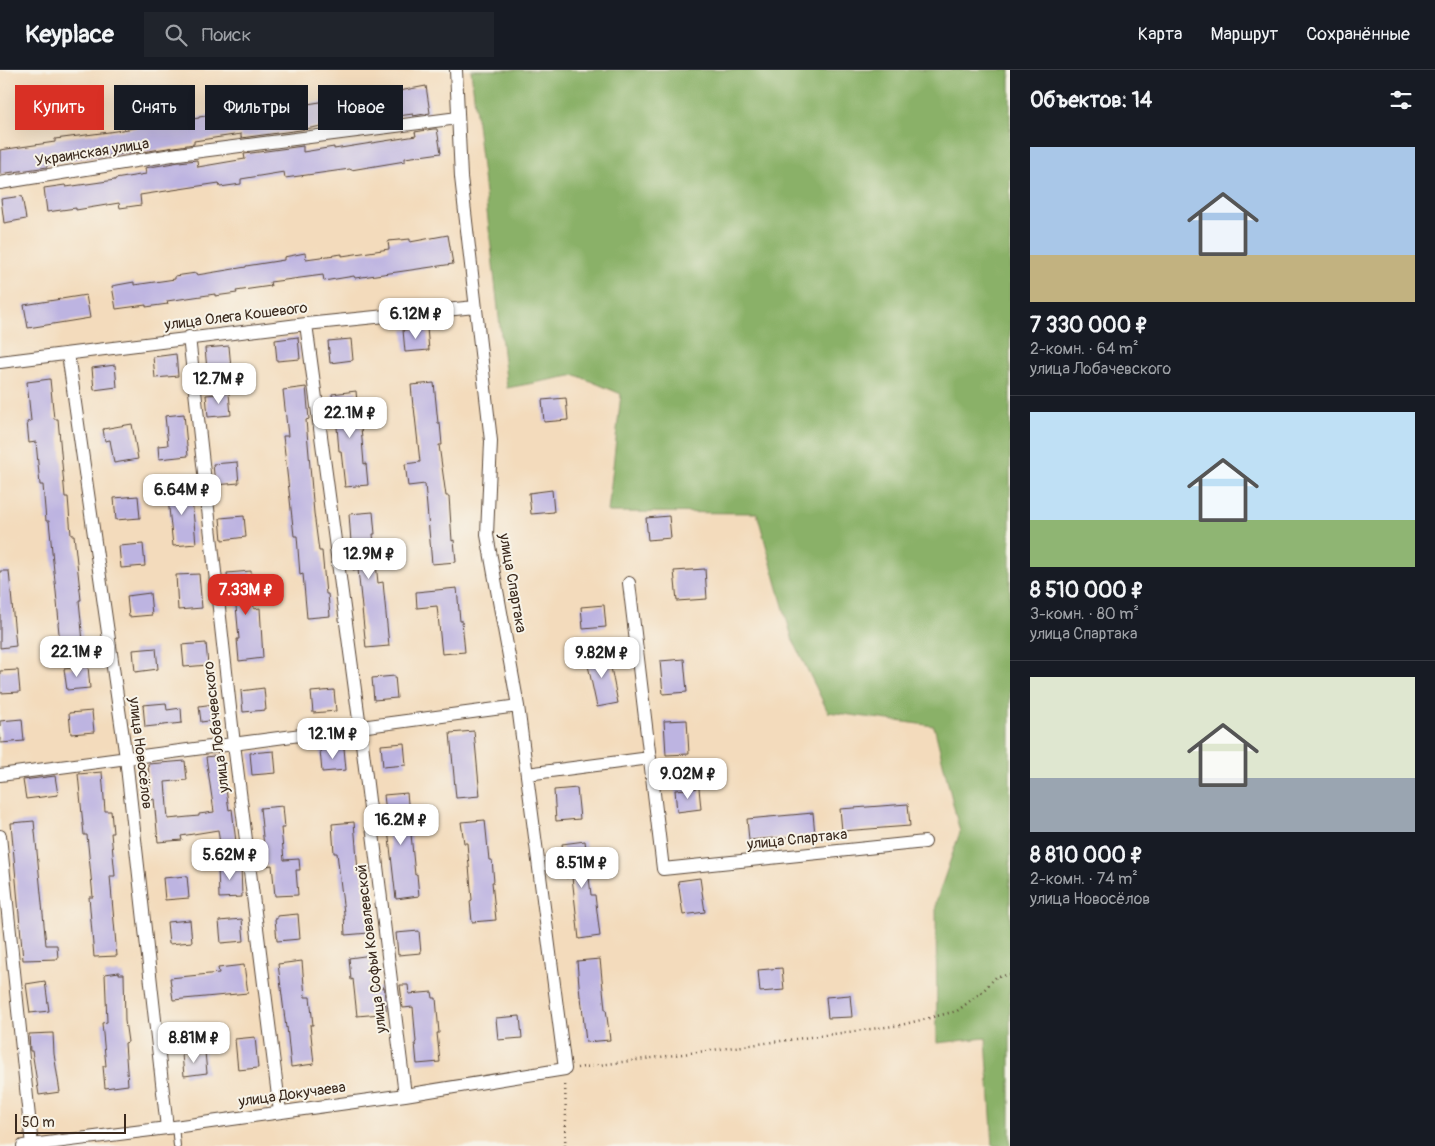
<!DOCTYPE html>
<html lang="ru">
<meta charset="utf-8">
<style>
:root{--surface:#171b24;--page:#20242c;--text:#f1f3f6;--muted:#9ea1a6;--line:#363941;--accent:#d93025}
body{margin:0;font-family:Pangolin,sans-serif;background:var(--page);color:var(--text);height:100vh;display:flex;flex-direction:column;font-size:19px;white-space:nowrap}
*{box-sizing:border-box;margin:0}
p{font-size:16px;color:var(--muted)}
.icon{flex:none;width:28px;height:28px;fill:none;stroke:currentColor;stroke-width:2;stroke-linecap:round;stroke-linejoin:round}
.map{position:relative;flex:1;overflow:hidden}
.panel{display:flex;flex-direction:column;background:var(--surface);width:425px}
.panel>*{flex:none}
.guide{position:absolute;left:15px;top:15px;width:475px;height:45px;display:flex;gap:10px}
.scale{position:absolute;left:15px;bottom:12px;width:111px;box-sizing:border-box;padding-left:5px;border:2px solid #3b2a1e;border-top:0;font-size:14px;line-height:18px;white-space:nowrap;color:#3b2a1e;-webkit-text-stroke:4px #f7f3e8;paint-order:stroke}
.price{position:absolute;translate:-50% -42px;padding:0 11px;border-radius:10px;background:#fff;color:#222;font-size:16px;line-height:32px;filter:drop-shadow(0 1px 2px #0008)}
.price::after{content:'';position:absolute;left:50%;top:30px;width:15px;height:11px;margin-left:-8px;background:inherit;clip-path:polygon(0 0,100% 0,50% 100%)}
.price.active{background:var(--accent);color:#fff}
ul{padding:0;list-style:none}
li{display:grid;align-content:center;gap:10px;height:265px;padding:0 20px}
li+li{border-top:1px solid var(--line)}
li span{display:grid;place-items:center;height:155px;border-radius:0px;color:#555}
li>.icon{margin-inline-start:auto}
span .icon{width:90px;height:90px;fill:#fffc;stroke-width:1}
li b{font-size:21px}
h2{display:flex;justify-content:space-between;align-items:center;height:60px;padding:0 20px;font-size:21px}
.tag{padding:0 18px;border-radius:0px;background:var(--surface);box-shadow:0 5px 20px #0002;font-size:18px;line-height:45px}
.tag.active{background:var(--accent);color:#fff}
header{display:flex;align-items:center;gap:30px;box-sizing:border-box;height:70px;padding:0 25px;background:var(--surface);border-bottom:1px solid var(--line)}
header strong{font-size:24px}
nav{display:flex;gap:28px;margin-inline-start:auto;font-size:18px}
.search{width:350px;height:45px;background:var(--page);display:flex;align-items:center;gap:12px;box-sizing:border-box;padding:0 18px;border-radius:0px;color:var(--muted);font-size:19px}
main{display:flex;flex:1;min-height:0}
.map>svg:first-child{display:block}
.forest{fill:#8ab167;stroke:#626e42}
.building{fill:#bdb4e1}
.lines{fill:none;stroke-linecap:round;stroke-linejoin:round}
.lane-casing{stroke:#574536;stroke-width:8}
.street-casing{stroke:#574536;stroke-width:14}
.path{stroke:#574536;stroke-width:2.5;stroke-dasharray:1 4;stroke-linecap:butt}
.lane{stroke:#fff;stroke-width:6}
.street{stroke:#fff;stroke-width:12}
.labels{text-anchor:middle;stroke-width:4;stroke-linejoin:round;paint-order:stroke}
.street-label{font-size:15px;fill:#3b2a1e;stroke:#f7f3e8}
</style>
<header>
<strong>Keyplace</strong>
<div class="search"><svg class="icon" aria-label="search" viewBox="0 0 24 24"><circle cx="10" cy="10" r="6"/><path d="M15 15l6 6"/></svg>Поиск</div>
<nav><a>Карта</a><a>Маршрут</a><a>Сохранённые</a></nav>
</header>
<main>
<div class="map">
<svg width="1010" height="1076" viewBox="0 0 1010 1076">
<rect width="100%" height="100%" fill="#f7f3e8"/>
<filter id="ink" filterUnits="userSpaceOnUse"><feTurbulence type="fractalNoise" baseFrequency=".02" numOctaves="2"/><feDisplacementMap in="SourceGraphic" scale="10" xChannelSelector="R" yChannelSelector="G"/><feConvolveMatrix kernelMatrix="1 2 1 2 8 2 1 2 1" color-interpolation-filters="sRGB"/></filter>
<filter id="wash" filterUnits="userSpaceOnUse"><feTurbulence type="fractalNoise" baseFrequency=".0096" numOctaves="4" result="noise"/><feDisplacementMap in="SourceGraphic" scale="20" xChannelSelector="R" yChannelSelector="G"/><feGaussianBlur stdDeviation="1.12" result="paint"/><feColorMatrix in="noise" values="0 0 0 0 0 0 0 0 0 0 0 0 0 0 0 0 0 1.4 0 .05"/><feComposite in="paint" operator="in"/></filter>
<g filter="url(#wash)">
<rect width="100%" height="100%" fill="#f3dbbc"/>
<!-- forest -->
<path class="forest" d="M471,0H1010V1076H993L986,968L937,973L936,832L960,762L934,656L828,642L792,568L757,443L608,442L621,324L576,305L507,318Z"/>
<g id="blocks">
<!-- building -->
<path class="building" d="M426,16L430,43L413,46V44L375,49L372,26Z
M345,28L349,51L300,60L241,68V64L194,71V74L142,82L91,87L46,94L47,97L0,104V80L55,72V69L109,62L199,48V47L263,37L264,41Z
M433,59H437L441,83L405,88V91L351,100L350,99L285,108L284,102L241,109V114L220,117L219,113L140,125L141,135L120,138L119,133L76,140V138L47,142L44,118L65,115L66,117L115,110V109L146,104L145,98L179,92L197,90L198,97L245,89L244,84L303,76V82L334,77V79L416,66L415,62Z
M22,126L26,149L4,153L1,129Z
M448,165L453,194L355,208L354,206L324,211L323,205L270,212L271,216L236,221L237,223L215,226V224L167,231L168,234L146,237V235L116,239L112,216L134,212V215L175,209V206L196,203L197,205L246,197V196L284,190V187L305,183L306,189L342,184V186L389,179L388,171L410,169V172Z
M86,225L90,248L28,258L24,235Z
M427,258L429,280L405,282L403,260Z
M298,267L300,289L277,291L275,270Z
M351,269L353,290L330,293L328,271Z
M229,276L231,298L207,300L205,278Z
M176,284L178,306L155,308L153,287Z
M115,295L117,317L94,320L92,298Z
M50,309L54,349H58L65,427H68L71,465H74L81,530H79L83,572L60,574L58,553L59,552L49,451H46L43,415H40L36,372L29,373L27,352L31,351L27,312Z
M434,313L438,353H440L442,375H439L446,426H449L452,471L454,470L456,492L432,494L425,414L408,416L405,394L420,392L414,337H413L411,315Z
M306,317L309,349L306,350L314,443L319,481H322L326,524H328L330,546L307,548L303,504L300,505L297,466H294L283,366H288L283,320Z
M356,321L359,357H361L364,394L366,393L368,415L345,417L341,381H339L336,345H334L332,324Z
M229,323L231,345L208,347L206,325Z
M566,328L568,350L544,352L542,330Z
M184,344L188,386L159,389L158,376L168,375L165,346Z
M132,354L138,389L114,393L110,370L105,371L103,359Z
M237,392L239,413L215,415L213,394Z
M191,417L196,474L173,476L167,419Z
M552,420L554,442L531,444L529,423Z
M138,426L140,448L116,450L114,428Z
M373,442L375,464H373L378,513L383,512L389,576L366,578L358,499L353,500L349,444Z
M244,446L246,467L222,470L220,448Z
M669,446L671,468L648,470L646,448Z
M143,474L145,496L121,498L119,476Z
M705,499L707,529L677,531L674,501Z
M0,501H9L16,576L0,578Z
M251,501L254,539L260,538L263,588L239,591L237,569H239L235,525H229L227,503Z
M199,504L202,538L178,540L176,505Z
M457,518L460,551H462L465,582L442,584L437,536L417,538L416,522Z
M150,523L152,545L129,547L127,526Z
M604,535L606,557L583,559L581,537Z
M206,573L208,595L184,597L182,575Z
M156,578L158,599L135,602L133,580Z
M608,582L618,633L597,637L586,586Z
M684,589L687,622L663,624L660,591Z
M88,596L90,618L67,620L64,599Z
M18,600L20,622L0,623V601Z
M395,606L397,628L374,630L372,608Z
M264,618L266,640L243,642L241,621Z
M334,620L336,641L313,643L311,622Z
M166,633L167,640L181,638L182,653L145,657L143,635Z
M214,634L216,650L201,652L199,636Z
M92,641L94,662L71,664L69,643Z
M22,649L24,671L1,673L0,651Z
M687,650L689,684L666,685L664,651Z
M474,661L480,726L456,728L450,663Z
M404,673L406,695L383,697L381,675Z
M344,678L346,700L322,702L320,680Z
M274,681L276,703L252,705L250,683Z
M221,685L229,740L232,739L236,772L220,774L218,760L181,766L182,770L158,772L154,729L151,730L148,694L185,691L187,710L165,712L168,749L199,746V744L214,742L206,687Z
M102,702L105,741H111L113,763H111L115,806H110L117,886L94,887L89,827H93L87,765H84L78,704Z
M55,706L58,725L26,729L23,710Z
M577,718L580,749L556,751L554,720Z
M699,718L701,739L677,742L675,720Z
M407,723L415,805L417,804L419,826L396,829L384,725Z
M908,734L910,756L842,761L840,739Z
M283,736L285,758H281L284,790L299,789L300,800H296L298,825L275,826L272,795L266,796L260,738Z
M813,743L815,765L749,770L747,749Z
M485,750L489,790H492L494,812H492L496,850L472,852L470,831L472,830L467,773H464L461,752Z
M34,751L46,875H57L58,889L23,890L11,753Z
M354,752L358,801H362L369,863L345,865L344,843L337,783H334L332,754Z
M585,771L591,825H595L600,866L579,869L572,807L566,808L562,774Z
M241,795L242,827L219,828L218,796Z
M187,806L189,828L165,830L163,808Z
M700,808L705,842L683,845L678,811Z
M298,844L300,869L277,871L275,849H277V846Z
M242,849L244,871L221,873L219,851Z
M190,850L192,872L169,874L167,852Z
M419,861L421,883L398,885L396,863Z
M372,885L375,918L384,917L386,940H380V944L357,946L353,909L351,910L349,888Z
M600,889L605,939H606L610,970L586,972L581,927H580L577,891Z
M302,891L305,927H310L313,955H310L314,994L291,997L287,957L286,958L278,894Z
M244,895L248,923L173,930L170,908L219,903L218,898Z
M782,898L784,920L760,922L758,900Z
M119,902V904H124L125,951L128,972L125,973L128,1015L105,1018L103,996H106L102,953L107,952L105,904Z
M45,911L49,941L30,943L26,914Z
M400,915H408L409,924L432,922L433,928H436L439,963H437L440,992L417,994L415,973L416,972L413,937L403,938Z
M850,925L852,947L828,948L826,927Z
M520,946L522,968L498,970L496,948Z
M53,963L54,984L60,1022L39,1025L32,981H30L29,964Z
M255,967L258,998L238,1000L235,969Z
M205,982L207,1003L184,1006L182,984Z"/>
</g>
</g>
<g filter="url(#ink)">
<use href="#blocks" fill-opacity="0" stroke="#574536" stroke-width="1"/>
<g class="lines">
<!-- lane casing -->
<g class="lane-casing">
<path id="lane" d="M175,1056L177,1076"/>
</g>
<!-- street casing -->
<g class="street-casing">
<path id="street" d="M0,113L178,84L458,48
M306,254L360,657L405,1025
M189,267L234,674L280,1042
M68,284L126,688L167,1058
M0,292L306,254L475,237
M629,513L663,799L925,772
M527,704L650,688
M0,705L518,636
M0,766L32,1076
M23,1076L167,1058L405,1025L565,999L518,636L487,465L491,371L461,107L456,0"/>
</g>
<!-- path -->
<path class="path" d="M577,998L901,955L957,941L983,921L997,906L1010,905
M565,1076L566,1049L565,1012"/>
<!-- lane -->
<use href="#lane" class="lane"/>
<!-- street -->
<use href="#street" class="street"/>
</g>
</g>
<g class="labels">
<!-- street labels -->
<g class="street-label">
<text transform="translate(92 82) rotate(-9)" y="5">Украинская улица</text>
<text transform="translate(236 246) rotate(-7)" y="5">улица Олега Кошевого</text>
<text transform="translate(513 513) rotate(80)" y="5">улица Спартака</text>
<text transform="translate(216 657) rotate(-97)" y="5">улица Лобачевского</text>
<text transform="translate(141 683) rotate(83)" y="5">улица Новосёлов</text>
<text transform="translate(797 769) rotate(-6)" y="5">улица Спартака</text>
<text transform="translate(371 879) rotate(-97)" y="5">улица Софьи Ковалевской</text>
<text transform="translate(292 1024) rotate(-8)" y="5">улица Докучаева</text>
</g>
</g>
</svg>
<div class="scale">50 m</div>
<b class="price" style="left:416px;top:270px">6.12M ₽</b>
<b class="price" style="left:219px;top:335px">12.7M ₽</b>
<b class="price" style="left:350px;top:369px">22.1M ₽</b>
<b class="price" style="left:182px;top:446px">6.64M ₽</b>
<b class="price" style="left:369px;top:510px">12.9M ₽</b>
<b class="price active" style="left:246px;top:546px">7.33M ₽</b>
<b class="price" style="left:77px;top:608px">22.1M ₽</b>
<b class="price" style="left:602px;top:609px">9.82M ₽</b>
<b class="price" style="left:333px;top:690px">12.1M ₽</b>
<b class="price" style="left:688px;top:730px">9.02M ₽</b>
<b class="price" style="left:401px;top:776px">16.2M ₽</b>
<b class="price" style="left:230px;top:811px">5.62M ₽</b>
<b class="price" style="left:582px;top:819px">8.51M ₽</b>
<b class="price" style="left:194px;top:994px">8.81M ₽</b>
<div class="guide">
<a class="tag active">Купить</a>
<a class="tag">Снять</a>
<a class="tag">Фильтры</a>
<a class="tag">Новое</a>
</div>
</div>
<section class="panel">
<h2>Объектов: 14<svg class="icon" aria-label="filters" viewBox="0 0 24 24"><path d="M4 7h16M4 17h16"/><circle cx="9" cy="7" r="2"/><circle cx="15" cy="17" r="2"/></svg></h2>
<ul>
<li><span style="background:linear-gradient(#a9c7e8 70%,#c2b280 0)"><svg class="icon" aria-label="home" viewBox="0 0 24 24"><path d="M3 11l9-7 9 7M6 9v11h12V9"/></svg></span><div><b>7 330 000 ₽</b><p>2-комн. · 64 m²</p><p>улица Лобачевского</p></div></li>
<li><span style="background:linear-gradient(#bfe0f5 70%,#8fb573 0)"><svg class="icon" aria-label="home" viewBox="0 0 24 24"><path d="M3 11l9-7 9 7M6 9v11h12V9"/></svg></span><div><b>8 510 000 ₽</b><p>3-комн. · 80 m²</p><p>улица Спартака</p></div></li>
<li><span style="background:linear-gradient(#dfe7d0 65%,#9aa5b1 0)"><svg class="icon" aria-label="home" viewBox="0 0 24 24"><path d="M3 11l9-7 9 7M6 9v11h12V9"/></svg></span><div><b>8 810 000 ₽</b><p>2-комн. · 74 m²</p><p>улица Новосёлов</p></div></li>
</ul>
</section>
</main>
